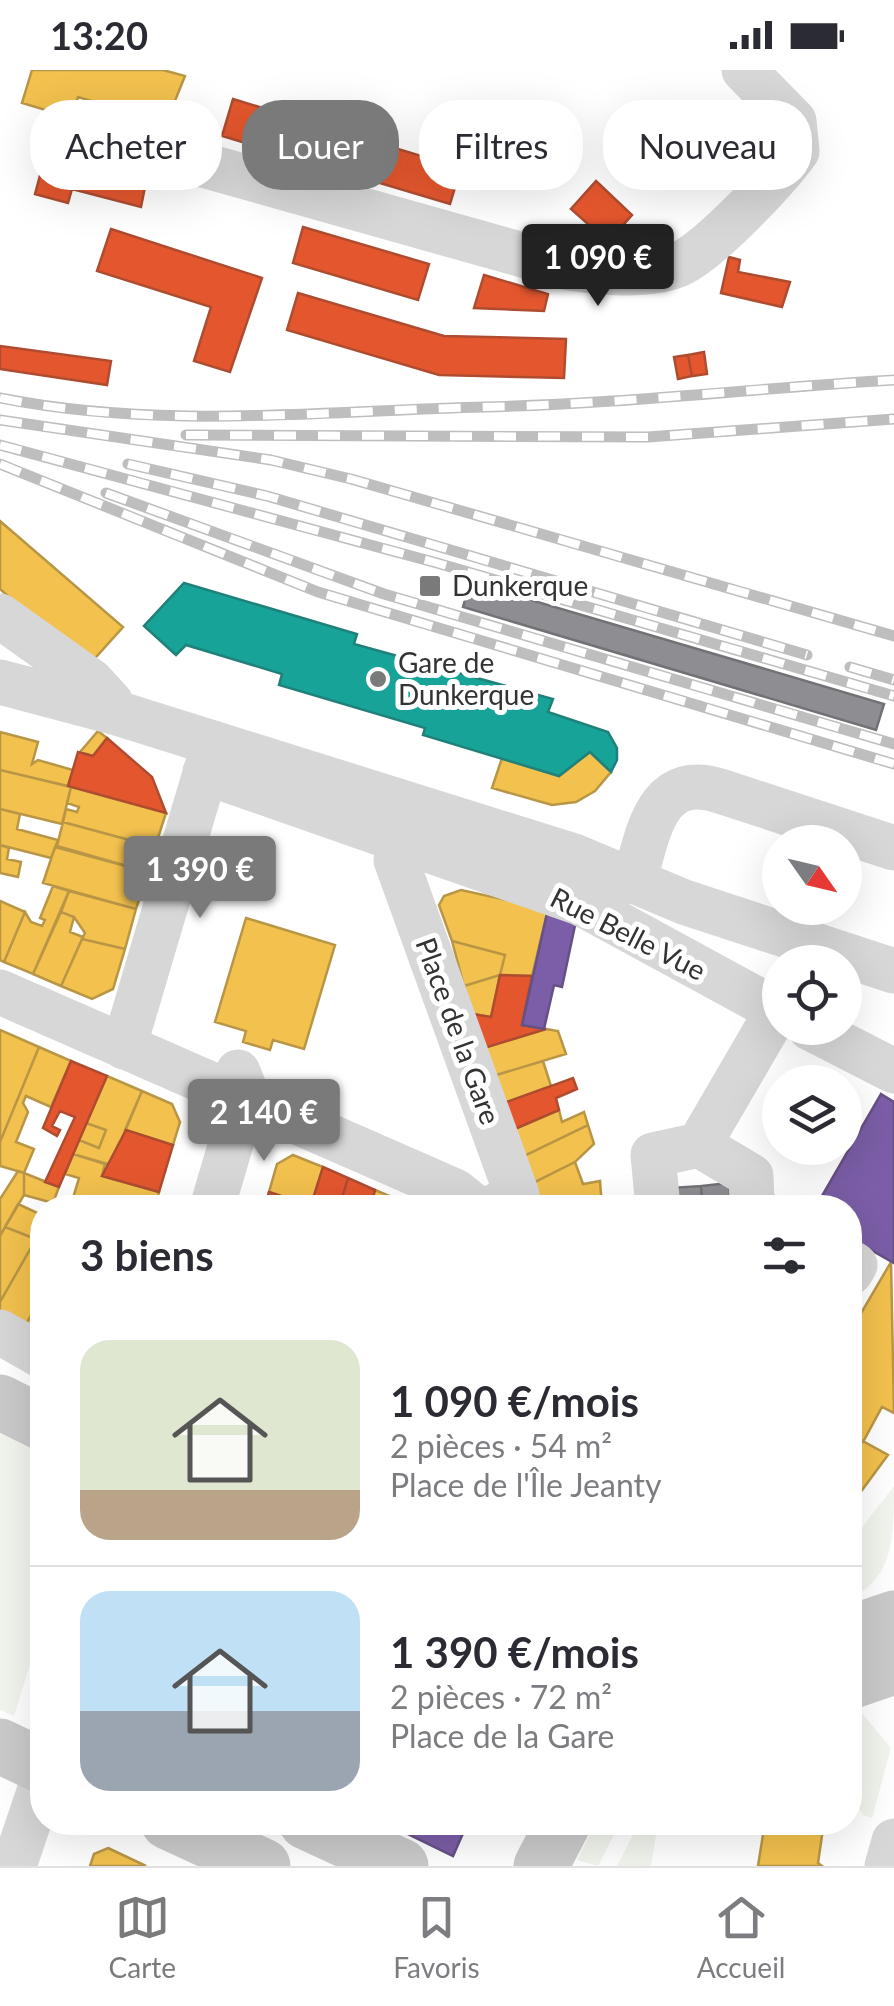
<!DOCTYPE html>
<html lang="fr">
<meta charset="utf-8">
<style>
:root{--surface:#fff;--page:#f7f7f7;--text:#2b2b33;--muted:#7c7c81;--line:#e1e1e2;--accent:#7a7a7a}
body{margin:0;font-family:Lato,sans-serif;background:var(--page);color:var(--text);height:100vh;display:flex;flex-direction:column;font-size:38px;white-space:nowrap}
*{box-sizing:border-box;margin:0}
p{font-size:32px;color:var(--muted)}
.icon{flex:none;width:55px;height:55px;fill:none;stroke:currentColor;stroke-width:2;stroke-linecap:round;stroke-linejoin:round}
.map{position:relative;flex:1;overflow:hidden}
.details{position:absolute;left:30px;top:1125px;width:832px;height:640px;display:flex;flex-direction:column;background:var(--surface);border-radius:40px;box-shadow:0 10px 40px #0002}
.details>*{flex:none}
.top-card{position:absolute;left:30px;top:30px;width:835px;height:90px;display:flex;gap:20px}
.needle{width:65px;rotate:124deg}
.fabs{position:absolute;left:762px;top:755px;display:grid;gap:20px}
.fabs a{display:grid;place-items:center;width:100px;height:100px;border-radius:50%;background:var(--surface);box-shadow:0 10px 40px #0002;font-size:50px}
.price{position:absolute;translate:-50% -85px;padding:0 22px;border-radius:10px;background:var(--accent);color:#fff;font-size:32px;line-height:65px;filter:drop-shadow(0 2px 5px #0008)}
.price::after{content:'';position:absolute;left:50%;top:60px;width:30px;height:22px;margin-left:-15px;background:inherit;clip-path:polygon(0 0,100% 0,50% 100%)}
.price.selected{background:#222;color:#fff}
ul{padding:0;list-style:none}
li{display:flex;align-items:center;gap:30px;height:250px;padding:0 50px}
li+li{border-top:2px solid var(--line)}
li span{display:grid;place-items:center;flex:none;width:280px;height:200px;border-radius:30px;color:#555}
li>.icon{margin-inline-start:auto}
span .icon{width:120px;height:120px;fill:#fffc;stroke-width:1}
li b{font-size:42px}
h2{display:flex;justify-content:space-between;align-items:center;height:120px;padding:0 50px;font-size:42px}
.tag{padding:0 35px;border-radius:40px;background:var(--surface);box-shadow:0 10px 40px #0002;font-size:35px;line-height:90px}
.tag.selected{background:var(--accent);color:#fff}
.status{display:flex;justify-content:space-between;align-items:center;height:70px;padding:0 50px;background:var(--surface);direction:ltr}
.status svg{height:28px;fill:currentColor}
.tabs{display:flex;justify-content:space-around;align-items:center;height:140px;border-top:2px solid var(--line);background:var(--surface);font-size:28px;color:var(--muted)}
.tabs a{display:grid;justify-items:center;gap:5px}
.tabs .selected{color:var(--accent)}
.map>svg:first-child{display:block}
.green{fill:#f1f5ed}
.homes{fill:#f2c14e;stroke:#b99646;stroke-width:2.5}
.shops{fill:#e4572e;stroke:#af4c30;stroke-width:2.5}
.offices{fill:#7b5ea7;stroke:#655184;stroke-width:2.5}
.public{fill:#17a398;stroke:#1f817a;stroke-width:2.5}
.industry{fill:#8d8d92;stroke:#727276;stroke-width:2.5}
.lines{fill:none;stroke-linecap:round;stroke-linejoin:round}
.minor{stroke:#d7d7d7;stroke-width:45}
.major{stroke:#cacaca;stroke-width:55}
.rail-casing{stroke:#bebebe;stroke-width:11}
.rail{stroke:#fff;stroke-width:8;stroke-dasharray:22;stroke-linecap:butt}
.poi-dot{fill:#7a7a7a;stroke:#fff;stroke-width:4}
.labels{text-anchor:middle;stroke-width:10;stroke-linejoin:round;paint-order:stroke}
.poi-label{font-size:28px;fill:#333;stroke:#fff;text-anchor:start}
.street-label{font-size:28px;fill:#333;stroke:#fff}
</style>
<div class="status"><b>13:20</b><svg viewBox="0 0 49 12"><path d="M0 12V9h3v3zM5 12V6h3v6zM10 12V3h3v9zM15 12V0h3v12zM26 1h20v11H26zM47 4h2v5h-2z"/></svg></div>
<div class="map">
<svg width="894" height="1796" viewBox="0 0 894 1796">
<rect width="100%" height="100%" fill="#fff"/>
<!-- green -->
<path class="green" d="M0,1362L42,1384V1555L14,1646L0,1640Z
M894,1416C894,1464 894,1505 855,1526C836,1476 867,1453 894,1416Z
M861,1642L891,1678L872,1748L863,1745L850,1725V1646Z
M596,1753H620L598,1796L577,1790Z
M639,1753H658L651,1796H617Z"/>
<!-- homes -->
<path class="homes" d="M32,0H163L185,6L166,53L78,27L72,48L22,33Z
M0,451L123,557L88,596L0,519Z
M98,661L107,668L93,686L80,682Z
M0,662L38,672L32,694L38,690L73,700L68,716L0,700Z
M590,682L611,702L595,721L576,732L552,735L492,718L502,688L559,706Z
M0,700L71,717L62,754L0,739Z
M71,717L166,743L155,777L63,752L66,739L77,742L79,737L67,733Z
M0,739L20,744L17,759L58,770L51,788L0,775Z
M63,752L155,777L148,802L57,776Z
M0,775L9,778L7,789L21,792L18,807L0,803Z
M55,777L148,802L136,839L43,813Z
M53,816L69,821L33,904L4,892L25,842L31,852L42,856L45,850L40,848Z
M461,820L548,839L532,906L500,905L505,885L452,871L439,835L444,826Z
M69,821L136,839L125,879L82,869L85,863L74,847L61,842Z
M0,831L25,842L4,892L0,890Z
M61,842L74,847L70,862L83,867L61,916L33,904Z
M246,848L335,875L304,979L273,970L270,980L243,972L246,961L215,952Z
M82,869L125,879L113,919L92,929L61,916Z
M452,871L505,885L500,905L464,916Z
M500,905L491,947L473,944L464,916Z
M546,959L558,961L566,984L493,1006L484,978Z
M0,960L39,977L0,1072Z
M39,977L71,991L51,1037L26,1026L23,1033L28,1042L16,1072L34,1079L24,1103L0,1096V1072Z
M543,991L551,1016L501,1034L493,1006Z
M107,1006L142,1021L111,1095L73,1084L79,1070L99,1078L106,1060L86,1053Z
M142,1021L172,1034L180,1052L173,1075L125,1060Z
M559,1040L562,1052L584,1042L588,1055L518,1089L510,1061Z
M86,1053L106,1060L99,1078L79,1070Z
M588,1055L594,1074L575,1092L527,1116L518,1089Z
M73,1084L105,1094L102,1106L159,1122L154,1138H70L79,1108L65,1104Z
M293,1085L323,1097L311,1136L269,1122L277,1094Z
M575,1092L583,1114L600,1111L602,1138H534L527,1116Z
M18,1101L24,1103V1125L0,1166V1129Z
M24,1103L59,1117L53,1133L24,1125Z
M375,1120L411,1135L415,1138H370Z
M18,1134L42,1145V1172L5,1157Z
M5,1157L36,1169L0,1232V1166Z
M36,1169L42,1172V1225L25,1256L0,1241V1232Z
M891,1192L894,1343L882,1337L863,1372L850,1364V1262Z
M42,1225V1267L25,1256Z
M850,1364L888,1385L854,1431L850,1427Z
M765,1752H824L818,1793L822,1796H758Z
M108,1778L146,1796H90L94,1784Z"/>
<!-- shops -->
<path class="shops" d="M233,29L461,98L450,134L222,66Z
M48,76L148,102L141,137L72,119L68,133L35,124Z
M596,111L632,145L608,172L571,139Z
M303,157L429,194L418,230L293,193Z
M111,159L262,208L230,302L194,291L211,237L97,201Z
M729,187L740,190L738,202L790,212L782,237L721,223Z
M484,205L548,224L544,241L474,238Z
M298,223L444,266L566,269L564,308L439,305L287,260Z
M0,276L111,291L107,315L0,299Z
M704,282L707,304L692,306L688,285Z
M688,285L692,306L678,309L674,287Z
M107,668L152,707L166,743L68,716L78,682L93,686Z
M500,905L532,906L522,955L546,959L484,978L473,944L491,947Z
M71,991L107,1006L59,1117L45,1112L75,1047L60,1041L52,1056L60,1060L57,1066L43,1058Z
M573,1008L577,1019L556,1028L559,1040L510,1061L501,1034Z
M126,1060L173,1075L159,1122L102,1106Z
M323,1097L348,1108L339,1138H310Z
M348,1108L375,1120L370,1138H339Z
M269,1122L311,1136L310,1138H264Z"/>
<!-- offices -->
<path class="offices" d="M548,839L577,846L562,917L554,915L544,959L522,955Z
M881,1024L894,1032V1193L850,1168V1138H815Z
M383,1752H468L453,1786Z"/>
<!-- public -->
<path class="public" d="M184,513L357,564L354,574L553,629L548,642L608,662L617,678V690L611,702L590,682L559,706L423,665L425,658L279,615L282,604L186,575L176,585L144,556Z"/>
<!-- industry -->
<path class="industry" d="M470,512L884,634L876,660L463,537Z
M729,1113L730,1126L702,1129L701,1116Z
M701,1116L702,1129L674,1133L672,1118Z
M730,1126L732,1138H703L702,1129Z"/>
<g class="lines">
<!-- minor -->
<path class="minor" d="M189,91L565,197C598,203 649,208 680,194C711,179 776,110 797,81L794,51L744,0
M0,546L91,611L111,633
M0,612L117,643L574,786L684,832L894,901
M205,702L580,833L780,942
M407,752L396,790L517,1125L491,1138
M634,812C648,765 655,700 720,721L894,778
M0,922L455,1121L476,1138
M810,958L894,1001
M124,977L214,673
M699,1075L777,941
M212,1138L246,1022L238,1002
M658,1138L653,1085L699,1075L751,1106L752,1134L757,1138
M850,1192L855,1195L850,1203
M0,1262L42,1286
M14,1796L42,1713
M887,1796L894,1771"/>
<!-- major -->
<path class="major" d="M0,1332L42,1353
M850,1563L894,1548
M850,1612L894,1597
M0,1676L42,1696
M168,1752L263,1796
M306,1752L401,1796
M541,1796L564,1752"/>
<!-- rail casing -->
<g class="rail-casing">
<path id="rail" d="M0,328C162,360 321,341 485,337C621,334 758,318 894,310
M0,350L271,390L351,409L894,566
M186,365L648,367L894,349
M0,375L437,493L894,626
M0,394L318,522L894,694
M128,394L267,426L807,585
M106,423L384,524L894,674
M850,597L894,610"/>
</g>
<!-- rail -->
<use href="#rail" class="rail"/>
</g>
<!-- markers -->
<g class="poi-dot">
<rect x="418" y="504" width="24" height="24" rx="5"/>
<circle cx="378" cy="609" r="10"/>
</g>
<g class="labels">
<!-- poi labels -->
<g class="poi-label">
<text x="452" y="526">Dunkerque</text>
<text x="398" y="603">Gare de<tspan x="398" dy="32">Dunkerque</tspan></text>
</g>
<!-- street labels -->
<g class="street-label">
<text transform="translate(628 864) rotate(27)" y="10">Rue Belle Vue</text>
<text transform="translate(458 961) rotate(70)" y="10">Place de la Gare</text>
</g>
</g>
</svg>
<div class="fabs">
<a><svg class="needle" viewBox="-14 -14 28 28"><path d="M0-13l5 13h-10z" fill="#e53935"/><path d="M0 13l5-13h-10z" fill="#7c7c81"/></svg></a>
<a><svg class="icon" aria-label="locate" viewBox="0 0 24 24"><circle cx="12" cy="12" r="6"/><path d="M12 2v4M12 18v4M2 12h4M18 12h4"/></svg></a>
<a><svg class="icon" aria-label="layers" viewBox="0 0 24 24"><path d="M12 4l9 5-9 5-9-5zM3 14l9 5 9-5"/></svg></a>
</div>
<b class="price selected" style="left:598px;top:239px">1 090 €</b>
<b class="price" style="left:200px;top:851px">1 390 €</b>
<b class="price" style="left:264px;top:1094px">2 140 €</b>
<div class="top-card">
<a class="tag">Acheter</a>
<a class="tag selected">Louer</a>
<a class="tag">Filtres</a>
<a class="tag">Nouveau</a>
</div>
<section class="details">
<h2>3 biens<svg class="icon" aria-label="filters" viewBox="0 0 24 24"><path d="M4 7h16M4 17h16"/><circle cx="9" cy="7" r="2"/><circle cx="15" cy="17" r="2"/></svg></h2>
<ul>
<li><span style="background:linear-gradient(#dfe7d0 75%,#b9a48a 0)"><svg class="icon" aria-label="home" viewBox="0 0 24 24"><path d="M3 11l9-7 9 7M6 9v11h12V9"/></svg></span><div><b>1 090 €/mois</b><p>2 pièces · 54 m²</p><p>Place de l'Île Jeanty</p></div></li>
<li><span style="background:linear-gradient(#bfe0f5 60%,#9aa5b1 0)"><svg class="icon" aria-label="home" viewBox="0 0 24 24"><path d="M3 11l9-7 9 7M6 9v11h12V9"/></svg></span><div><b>1 390 €/mois</b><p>2 pièces · 72 m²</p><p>Place de la Gare</p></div></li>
</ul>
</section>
</div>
<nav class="tabs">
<a class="selected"><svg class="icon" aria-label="map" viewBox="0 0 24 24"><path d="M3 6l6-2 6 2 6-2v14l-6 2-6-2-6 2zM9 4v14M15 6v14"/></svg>Carte</a>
<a><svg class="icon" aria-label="saved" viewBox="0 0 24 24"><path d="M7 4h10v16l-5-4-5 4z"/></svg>Favoris</a>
<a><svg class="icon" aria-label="home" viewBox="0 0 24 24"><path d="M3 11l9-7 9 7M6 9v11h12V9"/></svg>Accueil</a>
</nav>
